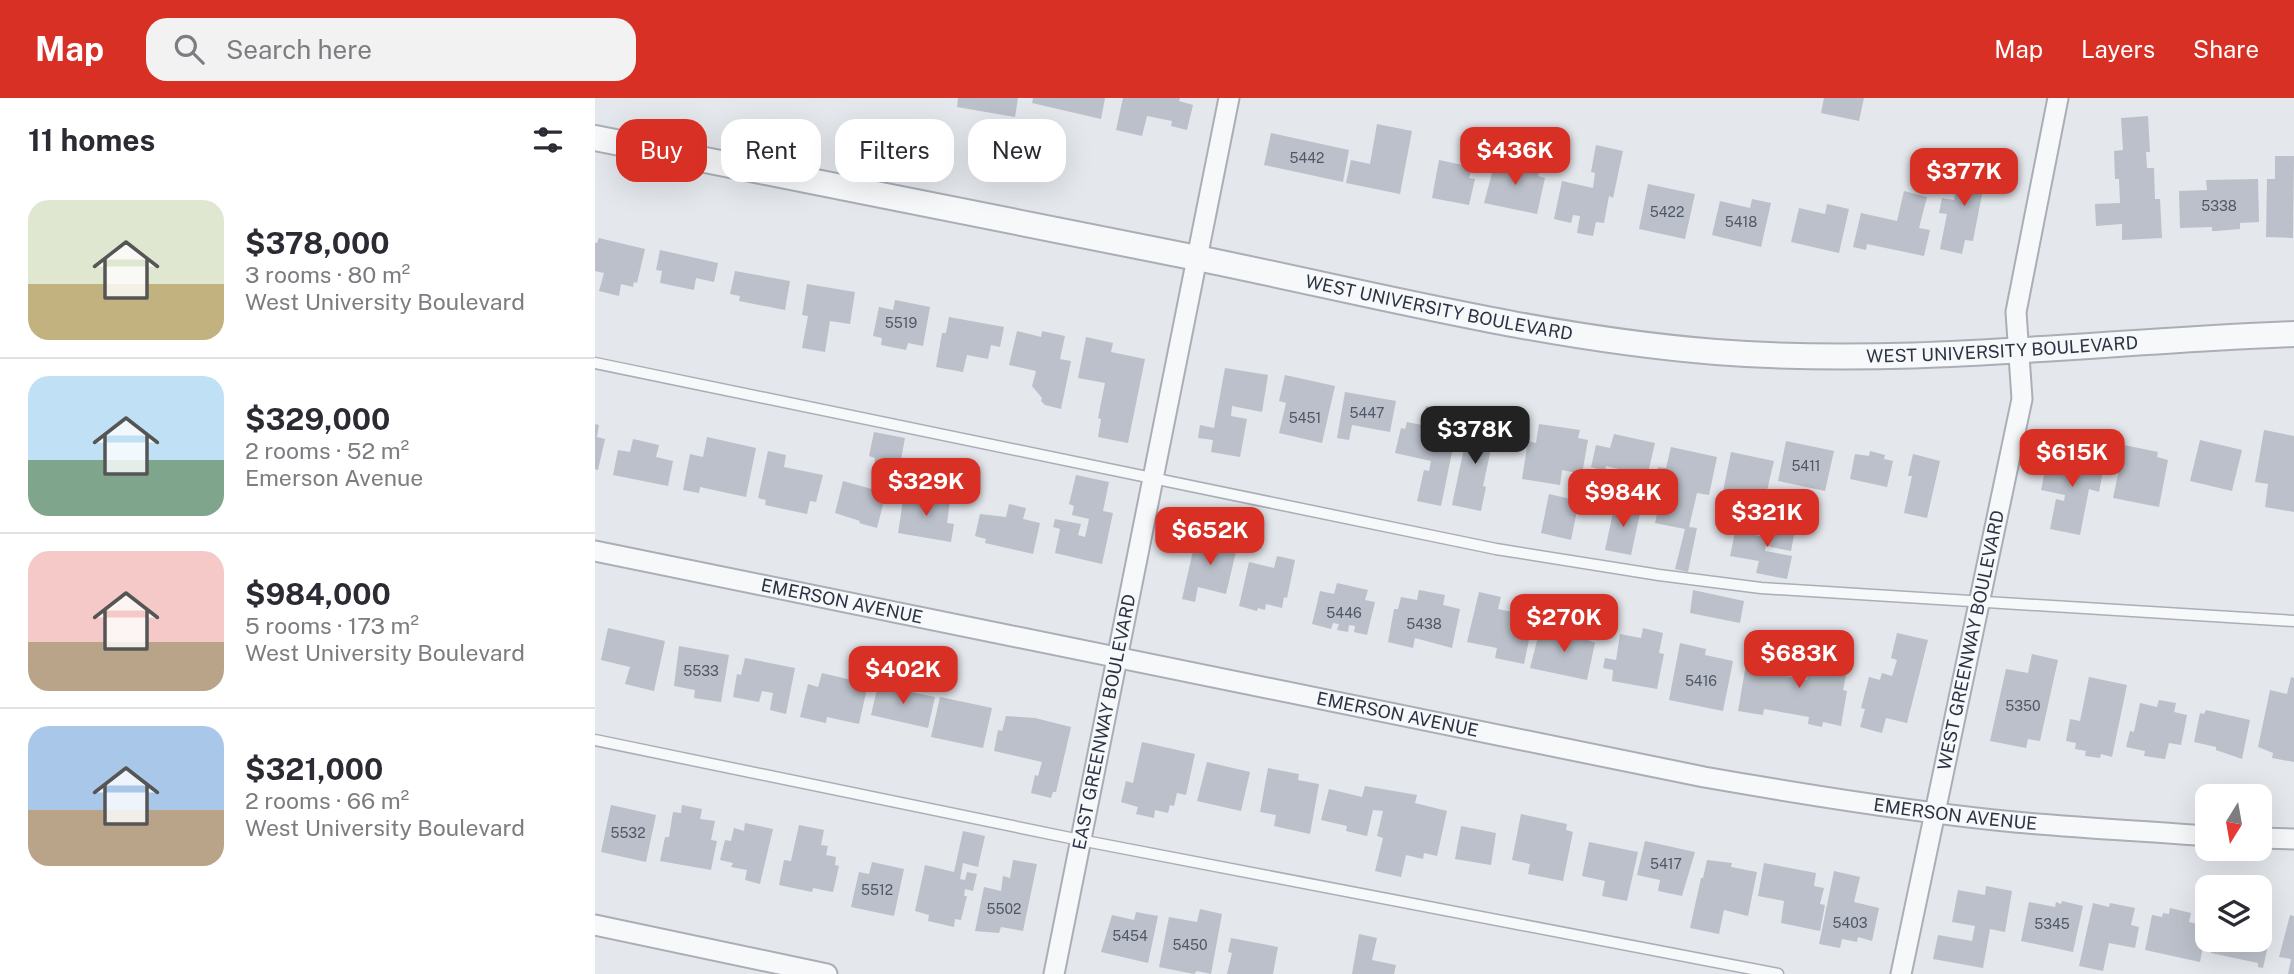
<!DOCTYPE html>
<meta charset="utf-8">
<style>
:root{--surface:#fff;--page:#f2f2f3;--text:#2b2b33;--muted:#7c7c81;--line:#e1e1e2;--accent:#d93025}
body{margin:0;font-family:"Public Sans",sans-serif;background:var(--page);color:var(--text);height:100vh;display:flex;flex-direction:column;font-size:26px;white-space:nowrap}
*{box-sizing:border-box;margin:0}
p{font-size:23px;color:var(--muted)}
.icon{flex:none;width:38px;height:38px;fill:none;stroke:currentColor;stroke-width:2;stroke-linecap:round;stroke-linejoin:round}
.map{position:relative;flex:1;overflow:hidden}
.drawer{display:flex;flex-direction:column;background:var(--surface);width:595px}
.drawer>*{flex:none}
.guide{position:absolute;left:21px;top:21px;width:665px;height:63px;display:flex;gap:14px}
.needle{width:46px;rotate:191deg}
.fabs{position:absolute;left:1600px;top:686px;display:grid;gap:14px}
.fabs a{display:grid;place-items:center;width:77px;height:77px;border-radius:14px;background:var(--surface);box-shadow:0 7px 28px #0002;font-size:35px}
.price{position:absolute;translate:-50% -60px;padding:0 16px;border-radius:14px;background:var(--accent);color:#fff;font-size:23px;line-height:46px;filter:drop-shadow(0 2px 4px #0008)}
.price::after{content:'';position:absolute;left:50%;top:42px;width:21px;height:16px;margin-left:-10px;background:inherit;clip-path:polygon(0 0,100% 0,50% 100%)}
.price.current{background:#222;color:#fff}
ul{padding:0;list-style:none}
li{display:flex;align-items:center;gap:21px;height:175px;padding:0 28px}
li+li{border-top:2px solid var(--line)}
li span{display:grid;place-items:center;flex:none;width:196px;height:140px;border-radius:21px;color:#555}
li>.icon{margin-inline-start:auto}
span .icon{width:84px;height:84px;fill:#fffc;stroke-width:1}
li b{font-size:30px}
h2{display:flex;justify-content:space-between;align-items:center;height:84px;padding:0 28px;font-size:30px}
.chip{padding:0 24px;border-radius:21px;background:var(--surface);box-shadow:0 7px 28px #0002;font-size:24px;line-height:63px}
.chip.current{background:var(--accent);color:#fff}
header{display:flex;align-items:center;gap:42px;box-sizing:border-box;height:98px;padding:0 35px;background:var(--accent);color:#fff}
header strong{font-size:33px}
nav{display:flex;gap:38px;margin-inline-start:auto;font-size:24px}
.search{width:490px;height:63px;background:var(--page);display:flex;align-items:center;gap:18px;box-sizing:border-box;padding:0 24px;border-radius:21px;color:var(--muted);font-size:26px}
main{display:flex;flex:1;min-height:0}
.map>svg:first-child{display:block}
.building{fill:#bbc0ca}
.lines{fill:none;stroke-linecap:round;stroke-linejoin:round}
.service-casing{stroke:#a9aeb7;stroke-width:13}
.minor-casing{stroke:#a9aeb7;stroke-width:23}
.tertiary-casing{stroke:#a9aeb7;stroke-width:28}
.service{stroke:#f7f8fa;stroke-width:10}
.minor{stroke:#f7f8fa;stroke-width:19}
.tertiary{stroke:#f7f8fa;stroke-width:24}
.labels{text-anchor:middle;stroke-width:6;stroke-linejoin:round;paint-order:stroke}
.number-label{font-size:14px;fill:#4f5766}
.street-label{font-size:18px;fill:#2b3445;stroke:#f4f6f9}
</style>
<header>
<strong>Map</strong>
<div class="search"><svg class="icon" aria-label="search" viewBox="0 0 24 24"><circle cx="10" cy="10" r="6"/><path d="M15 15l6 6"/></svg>Search here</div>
<nav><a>Map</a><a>Layers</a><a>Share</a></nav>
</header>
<main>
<section class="drawer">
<h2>11 homes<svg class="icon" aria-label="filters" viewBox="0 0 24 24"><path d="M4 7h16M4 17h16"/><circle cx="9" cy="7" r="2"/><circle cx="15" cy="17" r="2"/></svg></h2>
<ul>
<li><span style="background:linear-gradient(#dfe7d0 60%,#c2b280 0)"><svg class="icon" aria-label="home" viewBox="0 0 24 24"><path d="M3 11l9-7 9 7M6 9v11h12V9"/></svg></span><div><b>$378,000</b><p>3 rooms · 80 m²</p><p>West University Boulevard</p></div></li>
<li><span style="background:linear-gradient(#bfe0f5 60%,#7fa58c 0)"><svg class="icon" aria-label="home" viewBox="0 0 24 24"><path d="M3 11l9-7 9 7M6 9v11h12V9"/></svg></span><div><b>$329,000</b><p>2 rooms · 52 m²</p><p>Emerson Avenue</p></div></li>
<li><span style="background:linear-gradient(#f6c9c9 65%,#b9a48a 0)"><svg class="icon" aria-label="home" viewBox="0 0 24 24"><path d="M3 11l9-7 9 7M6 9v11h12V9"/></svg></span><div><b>$984,000</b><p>5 rooms · 173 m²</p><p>West University Boulevard</p></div></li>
<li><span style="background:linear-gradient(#a9c7e8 60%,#b9a48a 0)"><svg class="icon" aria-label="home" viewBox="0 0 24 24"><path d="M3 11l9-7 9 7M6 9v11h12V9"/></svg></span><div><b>$321,000</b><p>2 rooms · 66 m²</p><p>West University Boulevard</p></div></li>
</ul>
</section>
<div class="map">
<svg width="1699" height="876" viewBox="0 0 1699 876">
<rect width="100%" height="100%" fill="#e4e7ec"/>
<!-- building -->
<path class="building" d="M363,0H423L420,19L362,9Z
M438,0H510L506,21L437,5Z
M528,0H585L584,3L598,7L592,32L576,28L577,23L552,18L547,38L521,32Z
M1229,0H1269L1264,23L1226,15Z
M1553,18L1555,54H1551L1552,70H1559L1560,101H1565L1567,140L1527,142V126L1501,128L1500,106L1525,105L1524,81H1520L1519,53L1528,52L1526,20Z
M782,26L817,33L805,96L751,85L756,62L775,66Z
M676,35L754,52L748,84L669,67Z
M1001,47L1028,53L1018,100L1014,98L1009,125L1001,124L998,138L982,135L985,118L978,117L976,125L959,121L967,83L998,90L1000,75L996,74Z
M1680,58H1699L1698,140L1671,139L1672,81H1680Z
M901,60L937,68L936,73L944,75L943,78L950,80L942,116L889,105Z
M844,62L877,69L874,80L880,81L874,107L837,100Z
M1367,68L1401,75L1397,93L1388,91L1378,143L1370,142L1367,156L1345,151L1352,116L1344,115L1347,100L1359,102Z
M1663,81L1664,124L1645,125V131L1621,133H1617V129L1585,130L1584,93L1612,92L1611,82Z
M1053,86L1100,96L1090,141L1044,131Z
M1309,93L1332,99L1324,130L1335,132L1329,158L1272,146L1271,152L1258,149L1266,115L1302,123Z
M1157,101L1176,105L1166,149L1117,137L1125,103L1155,110Z
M1232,106L1254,111L1244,155L1196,144L1204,110L1230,116Z
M4,140L50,151L42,185L39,184L38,189L26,186L24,198L4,193L9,175L0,173V145H2Z
M65,152L123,165L119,184L101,180L99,192L65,185L67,173L61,172Z
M140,173L195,183L190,212L144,203L145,198L135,196Z
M212,186L260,194L255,226L235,223L230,254L207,250L213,218L207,217Z
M300,202L335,209L328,248L313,245L311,252L286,247L287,240L278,238L284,209L298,212Z
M354,219L409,229L405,249L396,247L393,261L372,257L368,274L341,269L347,235H351Z
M422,233L446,239L447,233L470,238L465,261L476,263L466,311L450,307L446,303L447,300L437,288L441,273L414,267Z
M491,239L518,245L516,254L550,261L533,345L503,339L506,321L503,320L510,285L483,280Z
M630,270L673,277L667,314L637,308L636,318L652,321L645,359L616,354L618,342L603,340L605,327L619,330Z
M690,277L740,288L727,345L684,335L691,305L684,303Z
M750,294L801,303L795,334L757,327L754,342L742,340Z
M831,308L865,315L846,408L822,403L829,372L834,373L836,363L800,355L806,330L810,331L812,324L827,327Z
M883,319L902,323L888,388L891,389L886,413L857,407L872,336L879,337Z
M0,326L4,327L2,339L10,341L3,372L0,371Z
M944,326L985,332L983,340L993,342L987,376L967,372L965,387L927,381L933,343L941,345Z
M1669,332L1699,338V414L1670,409L1673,386L1660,384Z
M279,334L310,340L304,372L279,367L280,360L274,358Z
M1019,336L1060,345L1049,392L1021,385L1024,371L1011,368L1010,373L996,369L1001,347L1015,350Z
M112,339L161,350L151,399L105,389L104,395L88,392L95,356L108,359Z
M38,341L64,347L61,359L78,363L73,388L18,377L23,352L35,354Z
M1605,342L1647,352L1637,393L1595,383Z
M1191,343L1239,353L1230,393L1183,383Z
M1529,347L1563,354L1562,359L1573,362L1564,409L1518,400Z
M1076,349L1122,359L1114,397L1102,395L1094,429L1102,430L1093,474L1080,471L1090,431L1060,425L1062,416L1054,415L1063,369L1071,370Z
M173,353L191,357L189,369L228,377L221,404L215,403L212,416L170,407L171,402L163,400Z
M1275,353L1290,357L1289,361L1298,363L1292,389L1255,381L1260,356L1274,358Z
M1460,353L1510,363L1504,394L1494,391L1485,437L1455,431L1461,401L1469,403L1470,397L1446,392L1450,372L1456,373Z
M1136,354L1179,363L1170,401L1159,399L1156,414L1143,411L1144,407L1126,403Z
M1318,356L1345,363L1332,420L1309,415L1317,378H1313Z
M481,377L514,384L508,413L518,415L507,466L460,455L465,431L458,429L460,421L486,426L483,437L490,439L494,421L477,417L479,408L474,406Z
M248,383L291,395L282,430L264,425L265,423L240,415Z
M309,396L355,403L352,425L359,426L356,444L303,435Z
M954,396L984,403L976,442L946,435Z
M1020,405L1046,411L1036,457L1010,452Z
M414,406L431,410L428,421L445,425L438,456L390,445L391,441L380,438L385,416L411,419Z
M1175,421L1201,426L1196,453L1171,448L1170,453L1197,458L1192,481L1161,475L1164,463L1135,458L1140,434L1171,439Z
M607,436L643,445L631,496L603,489L600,504L587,501L598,453H602Z
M682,458L700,462L692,500L689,499L687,510L671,506L670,512L663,510L662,513L644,508L654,464L679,470Z
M742,485L773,492L770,502L780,504L772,537L759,534L760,528L754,527L753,534L742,532L744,526L738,525L736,531L717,526L725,493L739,496Z
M824,492L850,497L848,507L865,511L857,550L820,540L818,550L793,544L799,511H803L806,499L822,502Z
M1098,492L1149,503L1145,525L1095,515Z
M884,494L906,499L903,511L932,517L927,541L934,542L929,566L900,560L902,550L872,544Z
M965,528L982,532L981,537L1000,545L992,582L935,570L944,535L962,539Z
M13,530L70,543L59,593L30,586L35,569L6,562Z
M1048,530L1068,535L1064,555L1069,556L1062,591L1017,583L1018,572L1008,570L1010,560L1021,562L1025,536L1046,540Z
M1302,535L1333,542L1312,625L1291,620L1287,635L1265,629L1270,611L1266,610L1274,579L1285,582L1287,575L1297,578L1302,562L1296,560Z
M1085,545L1111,551L1110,557L1138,563L1128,613L1074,602Z
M84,548L134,557L126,604L99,600L100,592L79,588Z
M1217,551L1255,558L1248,592L1252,593L1246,628L1228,624L1227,629L1213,626L1214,619L1169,611L1168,617L1143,613L1152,560L1176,564L1174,575L1212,582Z
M1437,556L1463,562L1445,643L1433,641L1431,650L1395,643L1411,571L1433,575Z
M150,560L200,570L191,616L175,612L178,595L167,593L164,604L138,599L142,576L146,577Z
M227,575L273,586L264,626L232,619L231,625L205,619L213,586L223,589Z
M1494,579L1532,587L1517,659L1506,656L1505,660L1490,658L1491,653L1480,651L1481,645L1471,643L1475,621L1485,623Z
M1696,579L1699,580V664L1677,660L1678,655L1663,649L1675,592L1692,596Z
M283,587L340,599L333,630L276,617Z
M345,599L397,610L388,650L336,639Z
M1564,602L1581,605L1579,614L1592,617L1586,647L1574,645L1570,661L1549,658L1550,653L1531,649L1535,633L1539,634L1545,605L1562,609Z
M1611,612L1655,622L1647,661L1621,652V649L1599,644L1605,615L1609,616Z
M411,618L440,620L476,629L461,694H458L456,700L436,695L440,677L443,678L447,664L399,653L403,632L407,633Z
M547,644L600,656L591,697L582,695L579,708L575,707L573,715L560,712L559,720L541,716L543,709L526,704L531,683L538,685Z
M612,664L655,674L646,713L602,703Z
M673,670L704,676L703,682L724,686L715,736L679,728L681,717L665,714Z
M770,688L822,697L820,705L852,713L842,758L829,755L828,761L811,757L806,779L780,773L788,740L782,738L788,713L778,712L772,738L751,733L752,728L726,722L734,691L767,699Z
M16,707L61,717L51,764L6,754Z
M87,707L107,711L105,721L120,723L116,742L122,743L116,772L65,763L70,739H74L78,714L86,715Z
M926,716L972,726L971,732L978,734L968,783L933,776L935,766L917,762Z
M150,725L178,731L165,786L150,782L152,772L136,769L138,765L125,762L130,742L136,743L139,730L149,733Z
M204,727L229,732L226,747L233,748L231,757L241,759L240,767L244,768L238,794L218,790L217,794L184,787L189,762L196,763Z
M866,728L901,735L896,767L860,761Z
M368,733L390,738L383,769L368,765L365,781L370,782L372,774L382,776L378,793L370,791L369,798H372L366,822L360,821L359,829L333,823L334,817L320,813L330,767L359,774Z
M1050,743L1100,754L1087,798L1063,793L1065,782L1042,777Z
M994,744L1043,754L1032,803L1007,798L1010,783L987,778Z
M418,762L442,766L428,833L406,829L404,835L380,833L389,789L406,793L408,778L415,780Z
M1112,762L1137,765L1136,769L1162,774L1153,818L1129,812L1124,836L1095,830L1106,780H1108Z
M277,764L309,771L299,818L256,809L264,774L274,776Z
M1169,765L1221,775L1219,788L1229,790L1225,806L1230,807L1225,833L1186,825L1189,803L1163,798Z
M1239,773L1265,779L1259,804L1284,810L1277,843L1263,839L1262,844L1247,841L1245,850L1224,846Z
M1391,788L1417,793L1410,834L1395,831L1388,870L1338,861L1343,837L1377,843L1380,828L1357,824L1363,792L1390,797Z
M1467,803L1488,808L1478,854L1426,843L1434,804L1460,809L1461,804L1466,806Z
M1498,805L1514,809L1515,805L1540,810L1536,827L1544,829L1540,850L1514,845L1508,873L1484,868Z
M1575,810L1596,815L1594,824L1612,828L1605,864L1550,852L1557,817L1567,819L1568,815L1574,816Z
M605,811L627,816L616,876L602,873L599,876L564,869L574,819L602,824Z
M541,814L563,818L553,865L506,854L517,817L539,822Z
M1695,817L1699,818V876H1693L1696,861L1684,859Z
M1664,821H1667L1666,826L1677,829L1668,870L1663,869V865L1616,855L1619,842H1664Z
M764,836L782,840L777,862L801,867L799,876H757Z
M636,840L683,849L678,876H632L637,855L633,854Z"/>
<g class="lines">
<!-- service casing -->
<g class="service-casing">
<path id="service" d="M0,265L901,451L1064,477L1166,490L1699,523
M0,642L485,742L1183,876"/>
</g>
<!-- minor casing -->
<g class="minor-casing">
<g id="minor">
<path id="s1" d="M0,453L1109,679C1212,697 1316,714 1420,724C1484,730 1548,733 1612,738"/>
<path d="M1664,740L1699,741"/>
<path d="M0,827L232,876"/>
<path id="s2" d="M459,876L634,0"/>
<path id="s3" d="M1306,876L1427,301L1421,214L1463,0"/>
</g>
</g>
<!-- tertiary casing -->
<g class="tertiary-casing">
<g id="tertiary">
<path id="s4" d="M0,40C201,81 401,119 602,160C774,195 945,240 1121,254C1314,269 1506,243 1699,236"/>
</g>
</g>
<!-- service -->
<use href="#service" class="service"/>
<!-- minor -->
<use href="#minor" class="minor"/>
<!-- tertiary -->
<use href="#tertiary" class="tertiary"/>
</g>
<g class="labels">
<!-- number labels -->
<g class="number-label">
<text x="712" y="65">5442</text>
<text x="1624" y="113">5338</text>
<text x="1072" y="119">5422</text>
<text x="1146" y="129">5418</text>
<text x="306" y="230">5519</text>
<text x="772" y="320">5447</text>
<text x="710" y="325">5451</text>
<text x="1211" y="373">5411</text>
<text x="749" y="520">5446</text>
<text x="829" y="531">5438</text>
<text x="106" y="578">5533</text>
<text x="1106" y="588">5416</text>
<text x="1428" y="613">5350</text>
<text x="33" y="740">5532</text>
<text x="1071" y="771">5417</text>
<text x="282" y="797">5512</text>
<text x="409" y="816">5502</text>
<text x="1255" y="830">5403</text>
<text x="1457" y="831">5345</text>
<text x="535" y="843">5454</text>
<text x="595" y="852">5450</text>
</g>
<!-- street labels -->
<g class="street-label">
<text dy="6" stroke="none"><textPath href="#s4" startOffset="861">WEST UNIVERSITY BOULEVARD</textPath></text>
<text dy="6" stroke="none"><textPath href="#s4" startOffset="1428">WEST UNIVERSITY BOULEVARD</textPath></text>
<text dy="6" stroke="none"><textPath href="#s1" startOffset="252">EMERSON AVENUE</textPath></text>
<text dy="6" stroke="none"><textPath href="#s3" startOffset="341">WEST GREENWAY BOULEVARD</textPath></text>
<text dy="6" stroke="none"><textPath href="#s1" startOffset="819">EMERSON AVENUE</textPath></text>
<text dy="6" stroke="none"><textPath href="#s2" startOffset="257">EAST GREENWAY BOULEVARD</textPath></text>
<text dy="6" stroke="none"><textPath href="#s1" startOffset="1386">EMERSON AVENUE</textPath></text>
</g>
</g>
</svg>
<div class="fabs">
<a><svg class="needle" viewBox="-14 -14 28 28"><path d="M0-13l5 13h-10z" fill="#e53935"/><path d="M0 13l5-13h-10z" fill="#7c7c81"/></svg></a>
<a><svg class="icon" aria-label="layers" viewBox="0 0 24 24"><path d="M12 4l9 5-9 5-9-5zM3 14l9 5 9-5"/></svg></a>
</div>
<b class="price" style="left:920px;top:89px">$436K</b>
<b class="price" style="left:1369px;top:110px">$377K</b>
<b class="price current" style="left:880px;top:368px">$378K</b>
<b class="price" style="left:1477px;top:391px">$615K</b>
<b class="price" style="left:331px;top:420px">$329K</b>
<b class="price" style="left:1028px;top:431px">$984K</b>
<b class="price" style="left:1172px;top:451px">$321K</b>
<b class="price" style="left:615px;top:469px">$652K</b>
<b class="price" style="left:969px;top:556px">$270K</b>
<b class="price" style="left:1204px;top:592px">$683K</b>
<b class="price" style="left:308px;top:608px">$402K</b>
<div class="guide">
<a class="chip current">Buy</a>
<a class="chip">Rent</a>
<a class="chip">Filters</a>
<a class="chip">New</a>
</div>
</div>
</main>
